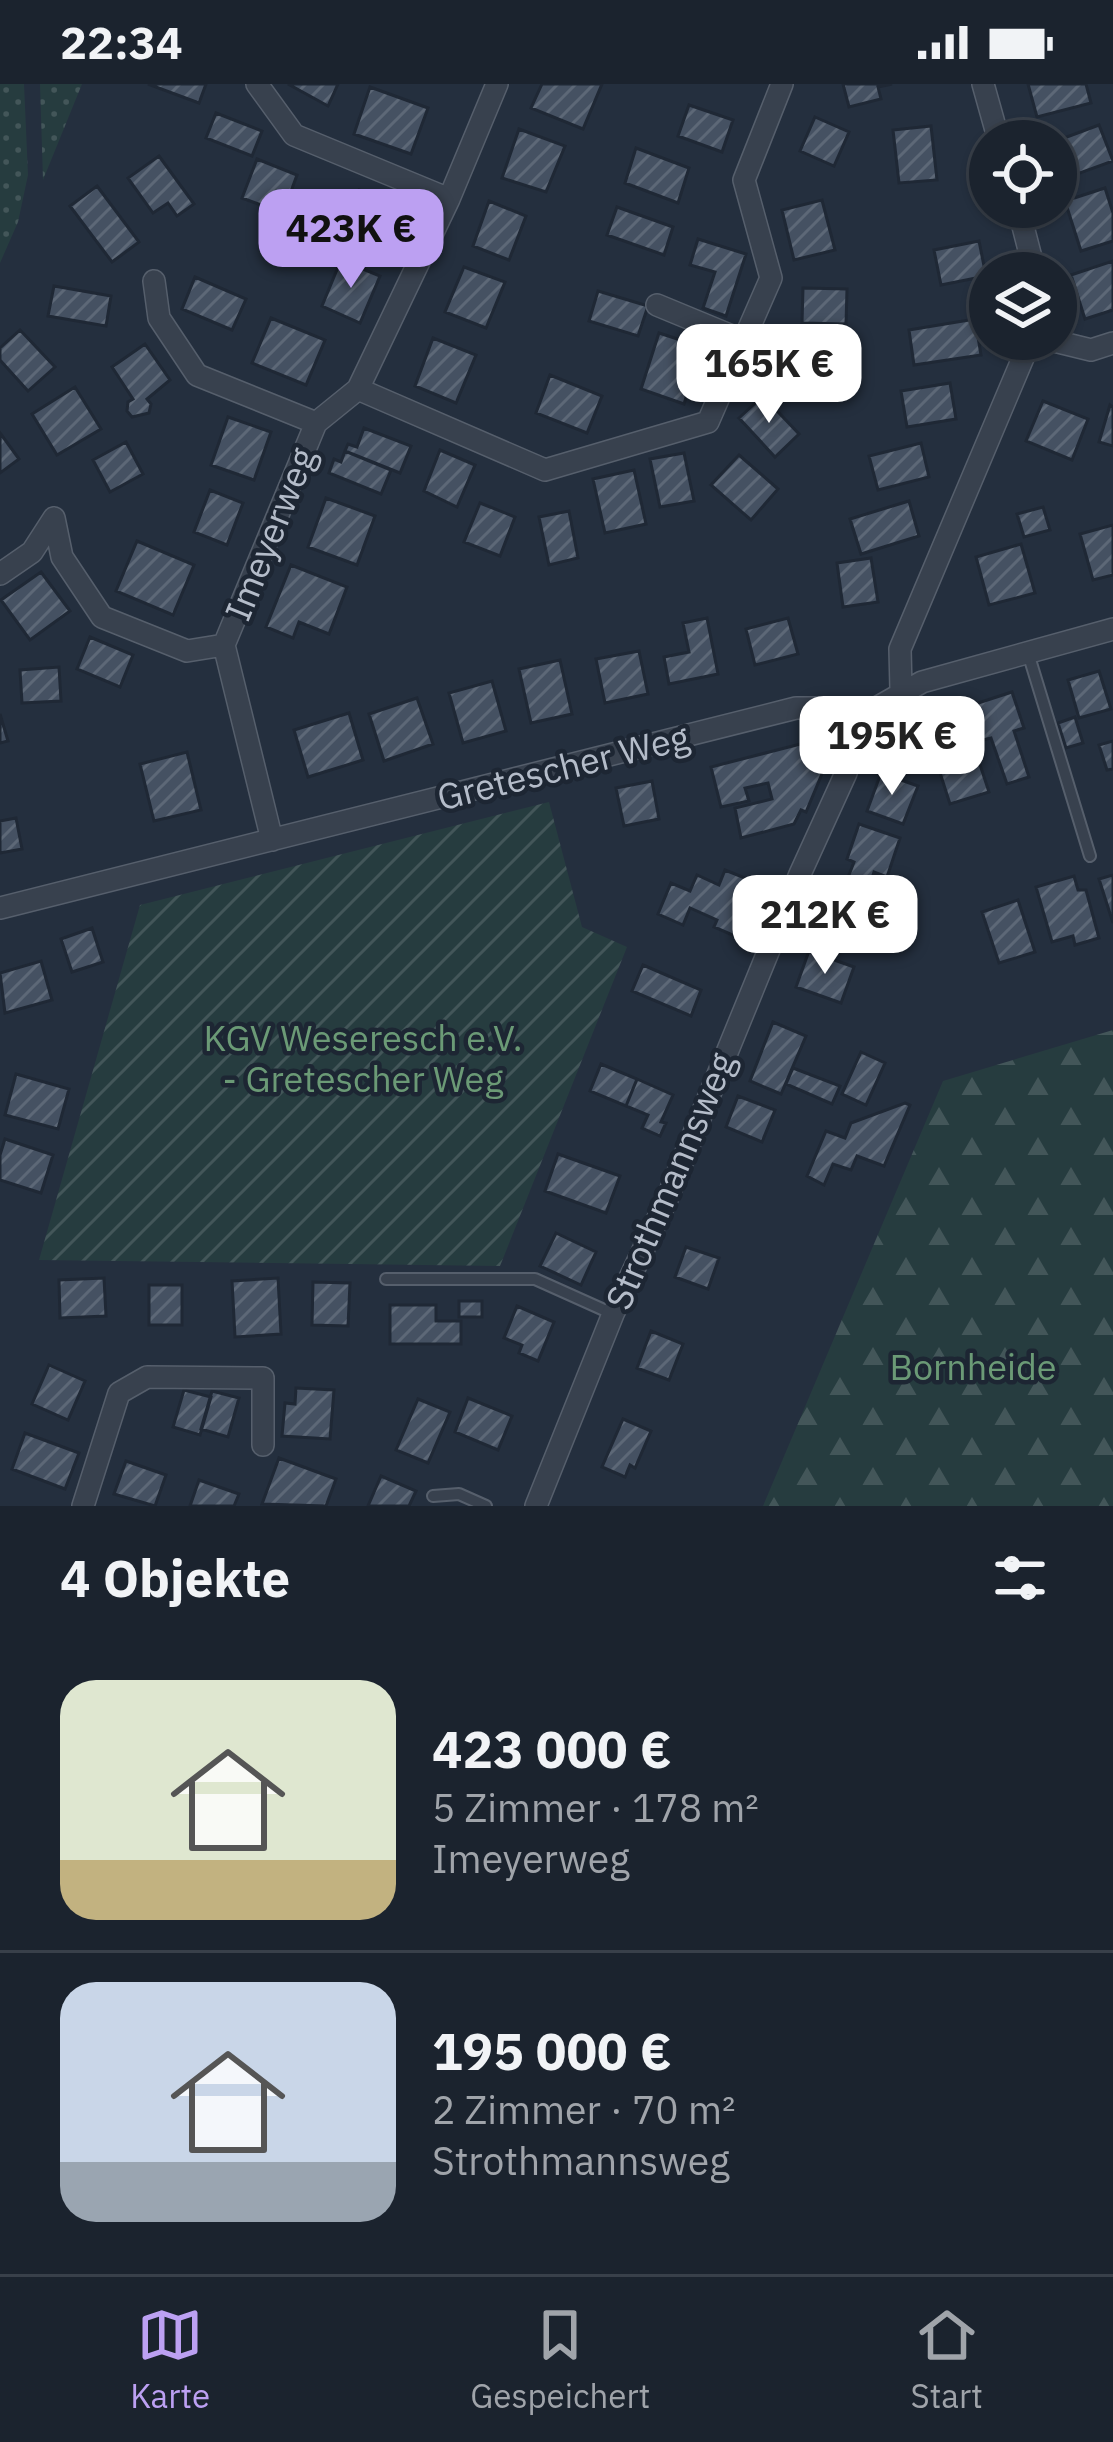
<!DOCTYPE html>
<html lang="de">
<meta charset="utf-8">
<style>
:root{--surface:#1b232e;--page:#242b36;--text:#f1f3f6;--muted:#a0a4aa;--line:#39404a;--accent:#bca0f2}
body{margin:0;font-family:"IBM Plex Sans",sans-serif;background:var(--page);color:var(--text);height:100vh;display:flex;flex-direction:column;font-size:45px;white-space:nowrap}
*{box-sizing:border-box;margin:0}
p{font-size:39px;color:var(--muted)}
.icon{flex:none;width:66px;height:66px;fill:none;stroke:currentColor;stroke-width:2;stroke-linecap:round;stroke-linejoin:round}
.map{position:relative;height:1422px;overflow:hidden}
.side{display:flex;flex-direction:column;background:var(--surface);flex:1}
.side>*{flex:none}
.buttons{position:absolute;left:969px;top:36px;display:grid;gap:24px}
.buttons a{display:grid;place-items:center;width:108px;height:108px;border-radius:50%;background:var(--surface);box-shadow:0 3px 9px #0004,0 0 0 3px var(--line);font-size:60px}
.price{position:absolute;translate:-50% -102px;padding:0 27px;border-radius:24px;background:#fff;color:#222;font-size:39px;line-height:78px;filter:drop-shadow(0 3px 6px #0008)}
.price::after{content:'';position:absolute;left:50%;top:72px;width:36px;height:27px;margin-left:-18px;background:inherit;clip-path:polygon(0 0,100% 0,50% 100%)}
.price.active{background:var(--accent);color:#111}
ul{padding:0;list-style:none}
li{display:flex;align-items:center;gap:36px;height:300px;padding:0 60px}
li+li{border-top:3px solid var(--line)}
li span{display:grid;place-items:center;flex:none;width:336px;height:240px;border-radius:36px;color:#555}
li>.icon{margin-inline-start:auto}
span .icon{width:144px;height:144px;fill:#fffc;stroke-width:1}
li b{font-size:51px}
h2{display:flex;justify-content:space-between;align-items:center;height:144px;padding:0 60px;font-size:51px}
.status{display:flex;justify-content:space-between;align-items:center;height:84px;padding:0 60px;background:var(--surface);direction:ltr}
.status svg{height:33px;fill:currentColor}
.dock{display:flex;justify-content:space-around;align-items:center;height:168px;border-top:3px solid var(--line);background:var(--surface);font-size:33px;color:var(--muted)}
.dock a{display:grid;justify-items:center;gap:6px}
.dock .active{color:var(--accent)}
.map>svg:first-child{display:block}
.grass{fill:url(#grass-dots)}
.forest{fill:url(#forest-firs)}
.garden{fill:url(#garden-furrows)}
.building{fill:url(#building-hatch);stroke:#1f2835;stroke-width:3}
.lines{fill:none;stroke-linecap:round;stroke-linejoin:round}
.service-casing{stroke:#565f6c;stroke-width:14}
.minor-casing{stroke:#565f6c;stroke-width:24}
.service{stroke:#38414e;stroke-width:10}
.minor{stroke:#38414e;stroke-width:21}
.labels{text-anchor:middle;stroke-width:9;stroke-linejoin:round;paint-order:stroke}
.street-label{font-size:36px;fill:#b4bcc9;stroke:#1d2633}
.park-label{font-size:36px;fill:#6b9a76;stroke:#1d2633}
</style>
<div class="status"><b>22:34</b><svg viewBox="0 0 49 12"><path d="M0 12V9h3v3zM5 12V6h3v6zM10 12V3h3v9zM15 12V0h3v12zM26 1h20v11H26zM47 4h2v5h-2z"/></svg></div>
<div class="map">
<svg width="1113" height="1422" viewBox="0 0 1113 1422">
<defs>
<pattern id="grass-dots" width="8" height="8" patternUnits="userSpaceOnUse" patternTransform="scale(3)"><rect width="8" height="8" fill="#263c3f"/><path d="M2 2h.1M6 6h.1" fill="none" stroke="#435659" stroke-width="1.8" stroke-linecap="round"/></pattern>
<pattern id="forest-firs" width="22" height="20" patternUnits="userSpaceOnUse" patternTransform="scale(3)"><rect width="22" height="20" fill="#263c3f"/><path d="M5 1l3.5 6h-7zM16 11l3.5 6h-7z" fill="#435659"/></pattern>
<pattern id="garden-furrows" width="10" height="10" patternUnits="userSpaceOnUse" patternTransform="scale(3)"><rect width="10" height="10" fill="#263c3f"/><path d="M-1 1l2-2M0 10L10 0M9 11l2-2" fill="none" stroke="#435659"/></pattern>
<pattern id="building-hatch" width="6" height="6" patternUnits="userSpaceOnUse" patternTransform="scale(3)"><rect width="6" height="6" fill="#455162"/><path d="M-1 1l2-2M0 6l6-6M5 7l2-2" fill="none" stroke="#5d6877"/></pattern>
</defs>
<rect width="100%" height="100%" fill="#242f3e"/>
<!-- grass -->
<path class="grass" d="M0,0H24L28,91L18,138L0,179Z
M40,0H82L43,96Z"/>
<!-- forest -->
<path class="forest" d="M1113,946V1422H763L943,997Z"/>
<!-- garden -->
<path class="garden" d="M549,718L582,843L627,863L500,1182L39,1176L140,821Z"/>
<!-- building -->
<path class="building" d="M148,0H206L199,19Z
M288,0H338L328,22Z
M542,0H602L583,45L531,24Z
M843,0H892L878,3L881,15L849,23Z
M1028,0H1086L1091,19L1037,33Z
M370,3L428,24L411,70L354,50Z
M689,21L733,36L722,68L678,52Z
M216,29L262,47L252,72L206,54Z
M815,33L849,48L834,82L800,67Z
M1099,41L1113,77L1058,97L1056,57Z
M931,42L937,96L899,99L893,46Z
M519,45L565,62L546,108L502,94Z
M636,64L689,84L678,119L625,99Z
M159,72L194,120L177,132L168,119L153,129L128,94Z
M257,75L297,91L283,129L242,114Z
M97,102L139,158L112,178L70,122Z
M1105,104L1113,129V157L1081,167L1065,117Z
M359,106L402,124L382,172L339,154Z
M822,116L835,166L794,176L782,126Z
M489,117L526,132L509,176L473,162Z
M617,123L673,143L664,171L607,151Z
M698,155L746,170L726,232L703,224L715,188L690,181Z
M979,157L986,192L941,201L934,166Z
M341,176L380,192L360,239L322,222Z
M1113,177V226L1085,235L1071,191Z
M464,183L505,198L486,244L445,228Z
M195,193L246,215L232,246L182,225Z
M54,202L111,212L106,242L48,232Z
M803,204L847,205L846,240L802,239Z
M598,207L648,222L638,252L589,237Z
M271,234L325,256L306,301L252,279Z
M975,235L981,271L914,281L909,246Z
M20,246L55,283L28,307L0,276V264Z
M659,249L702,263L684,320L641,305Z
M433,254L476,271L456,319L415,302Z
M772,256L815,273L803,302L761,285Z
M145,260L170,296L147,315L151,320L149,329L132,333L127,327L128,318L133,315L112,283Z
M550,291L602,312L587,349L536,329Z
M950,299L956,335L907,343L901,307Z
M75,303L101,345L57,371L32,330Z
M763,312L799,350L775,373L739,334Z
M1043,317L1088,335L1072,376L1026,357Z
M1110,321L1113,323V362L1099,358Z
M228,333L271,348L254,396L211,381Z
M364,344L411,362L400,389L345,367L348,360L357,363Z
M0,349L19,375L0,389Z
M126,358L143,390L110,408L93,376Z
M921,359L929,393L878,406L869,372Z
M440,366L475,381L457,423L424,407Z
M345,367L391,386L381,410L329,389L334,375L341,378Z
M684,369L694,417L660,423L650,375Z
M739,371L778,405L751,436L711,401Z
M634,386L646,440L605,449L593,395Z
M210,406L243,419L227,461L194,448Z
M326,414L375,432L357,481L308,463Z
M909,417L919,452L861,470L850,435Z
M480,419L515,433L500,472L464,458Z
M1043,423L1050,446L1024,453L1017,430Z
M569,427L578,474L549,481L539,433Z
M1113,441V491L1093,496L1080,450Z
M137,457L194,481L173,531L116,507Z
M1021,460L1035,509L989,521L976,473Z
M871,474L878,518L843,523L837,479Z
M291,481L347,503L329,550L299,538L293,554L266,543Z
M41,488L70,527L30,556L1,516Z
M707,534L718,590L669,600L664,573L689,568L683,539Z
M788,534L798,570L755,581L746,545Z
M90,553L133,571L120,603L77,585Z
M639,567L648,610L605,619L596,575Z
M560,576L572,630L531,639L519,585Z
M59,583L61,617L22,619L20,586Z
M1099,587L1111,625L1079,634L1068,596Z
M492,597L506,647L463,659L449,609Z
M1012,608L1024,644L1014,647L1029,693L1007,700L991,654L983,656L972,621Z
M417,614L433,660L384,677L369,630Z
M961,623L989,708L950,720L935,673L928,676L916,638Z
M349,629L363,676L308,693L294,646Z
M0,630L8,657L0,659Z
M1075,633L1083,659L1066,664L1058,639Z
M816,656L824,685L806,728L801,726L794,740L741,754L735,724L772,715L768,699L745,704L749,717L721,723L711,683Z
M1113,657V685L1107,686L1099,661Z
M187,668L201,726L154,737L140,680Z
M881,689L918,702L903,740L867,727Z
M652,697L659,735L624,742L616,704Z
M16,734L22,765L0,769V737Z
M859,740L900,754L887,793L874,788L869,804L847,796L854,778L847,775Z
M725,786L750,796L740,818L757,826L744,856L714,843L717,836L690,824L683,841L658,830L671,799L690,807L697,791L719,801Z
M1113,791V839L1099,795Z
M1074,792L1078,806H1086L1099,854L1075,861L1073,852L1052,858L1036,803Z
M820,808L873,829L861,862L808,841Z
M1018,816L1035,868L999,879L982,828Z
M92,844L103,878L72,888L61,855Z
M809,867L854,883L841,919L796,903Z
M41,877L52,916L5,929L0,889Z
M643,881L701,906L691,932L632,907Z
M773,938L806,952L781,1010L750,997Z
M861,968L885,979L866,1021L842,1010Z
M601,980L637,995L626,1022L590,1007Z
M793,984L840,1002L832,1020L786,1000Z
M16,990L69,1005L58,1045L5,1031Z
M637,995L673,1011L661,1038L666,1039L660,1052L642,1044L648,1031L626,1022Z
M738,1012L775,1026L762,1058L726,1043Z
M905,1019L910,1021L884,1082L857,1072L851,1086L833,1080L824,1101L807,1092L826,1047L845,1054L851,1039Z
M5,1055L53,1071L41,1109L0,1096V1071Z
M558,1070L620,1092L606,1129L545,1107Z
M556,1149L596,1168L581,1201L540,1182Z
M686,1163L719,1174L708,1205L675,1193Z
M104,1194L106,1232L60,1234L59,1196Z
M278,1194L281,1250L235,1253L232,1197Z
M313,1198L350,1199L348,1242L312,1241Z
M149,1201H182V1241H149Z
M459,1217H482V1233H459Z
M390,1221H436V1237H461V1260H390Z
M517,1222L554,1238L538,1277L519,1269L522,1261L504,1254Z
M651,1247L683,1260L669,1296L637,1284Z
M49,1281L85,1297L68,1336L32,1320Z
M296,1304L334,1306L330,1355L282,1352L285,1319L295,1320Z
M184,1306L211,1313L200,1351L173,1343Z
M212,1307L239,1314L228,1353L201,1345Z
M468,1314L512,1332L498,1366L455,1348Z
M418,1315L450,1328L428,1379L396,1366Z
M623,1335L651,1347L635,1384L630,1381L625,1393L602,1383Z
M25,1349L79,1369L65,1405L12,1385Z
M279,1374L336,1395L326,1422L262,1420Z
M126,1377L166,1391L155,1422L114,1410Z
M381,1392L416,1407L409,1422H368Z
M199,1396L239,1410L234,1422H190Z"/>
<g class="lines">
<!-- service casing -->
<g class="service-casing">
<path id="service" d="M1028,569L1090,772
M386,1195H535L613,1230
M433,1412L459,1410L486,1422"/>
</g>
<!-- minor casing -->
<g class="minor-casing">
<path id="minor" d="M257,0L294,51L449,115
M983,0L999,57
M1018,123L1035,189
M154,197L159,234L197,291L316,339
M657,221L744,257
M1046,255L1091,266L1113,259
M358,305L545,386L708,338L771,194L744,96L782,0
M54,434L62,473L102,533L187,567L224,561
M0,490L32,468L54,434
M901,606L900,565L1031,255
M850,639L922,598L1113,545
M272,756L224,561L316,339L358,305L449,115L497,0
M0,824L796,624H826L850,639
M83,1422L119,1309L147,1293L263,1294V1361
M536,1422L613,1230L667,1115L800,790L846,689L854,663L850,639"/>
</g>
<!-- service -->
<use href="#service" class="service"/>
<!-- minor -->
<use href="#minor" class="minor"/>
</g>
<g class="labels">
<!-- street labels -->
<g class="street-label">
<text transform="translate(270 450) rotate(-68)" y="13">Imeyerweg</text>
<text transform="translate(563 683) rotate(-14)" y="13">Gretescher Weg</text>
<text transform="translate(670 1097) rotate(-67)" y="13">Strothmannsweg</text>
</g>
<!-- park labels -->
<g class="park-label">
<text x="363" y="967">KGV Weseresch e.V.<tspan x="363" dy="41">- Gretescher Weg</tspan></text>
<text x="973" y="1296">Bornheide</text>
</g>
</g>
</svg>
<div class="buttons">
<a><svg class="icon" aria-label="locate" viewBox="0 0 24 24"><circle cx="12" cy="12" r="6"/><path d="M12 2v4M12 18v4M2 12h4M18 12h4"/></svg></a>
<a><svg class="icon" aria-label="layers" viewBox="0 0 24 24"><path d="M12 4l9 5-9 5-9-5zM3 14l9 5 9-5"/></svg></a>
</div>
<b class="price active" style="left:351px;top:207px">423K €</b>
<b class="price" style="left:769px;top:342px">165K €</b>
<b class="price" style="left:892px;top:714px">195K €</b>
<b class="price" style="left:825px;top:893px">212K €</b>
</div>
<section class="side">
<h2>4 Objekte<svg class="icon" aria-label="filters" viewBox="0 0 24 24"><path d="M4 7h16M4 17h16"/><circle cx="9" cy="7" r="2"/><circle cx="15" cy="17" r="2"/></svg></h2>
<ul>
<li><span style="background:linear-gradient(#dfe7d0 75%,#c2b280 0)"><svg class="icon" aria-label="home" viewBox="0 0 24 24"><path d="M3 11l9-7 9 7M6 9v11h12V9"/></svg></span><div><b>423 000 €</b><p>5 Zimmer · 178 m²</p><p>Imeyerweg</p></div></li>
<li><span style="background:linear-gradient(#c9d6e8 75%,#9aa5b1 0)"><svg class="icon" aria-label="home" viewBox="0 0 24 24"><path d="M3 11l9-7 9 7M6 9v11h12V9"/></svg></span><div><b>195 000 €</b><p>2 Zimmer · 70 m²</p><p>Strothmannsweg</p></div></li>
</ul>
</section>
<nav class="dock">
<a class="active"><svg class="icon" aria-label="map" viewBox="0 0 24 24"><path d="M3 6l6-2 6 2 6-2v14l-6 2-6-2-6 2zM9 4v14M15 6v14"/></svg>Karte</a>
<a><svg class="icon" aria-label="saved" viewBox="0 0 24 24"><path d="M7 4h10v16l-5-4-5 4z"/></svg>Gespeichert</a>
<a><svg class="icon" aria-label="home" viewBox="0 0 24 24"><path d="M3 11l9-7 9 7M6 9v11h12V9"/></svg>Start</a>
</nav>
